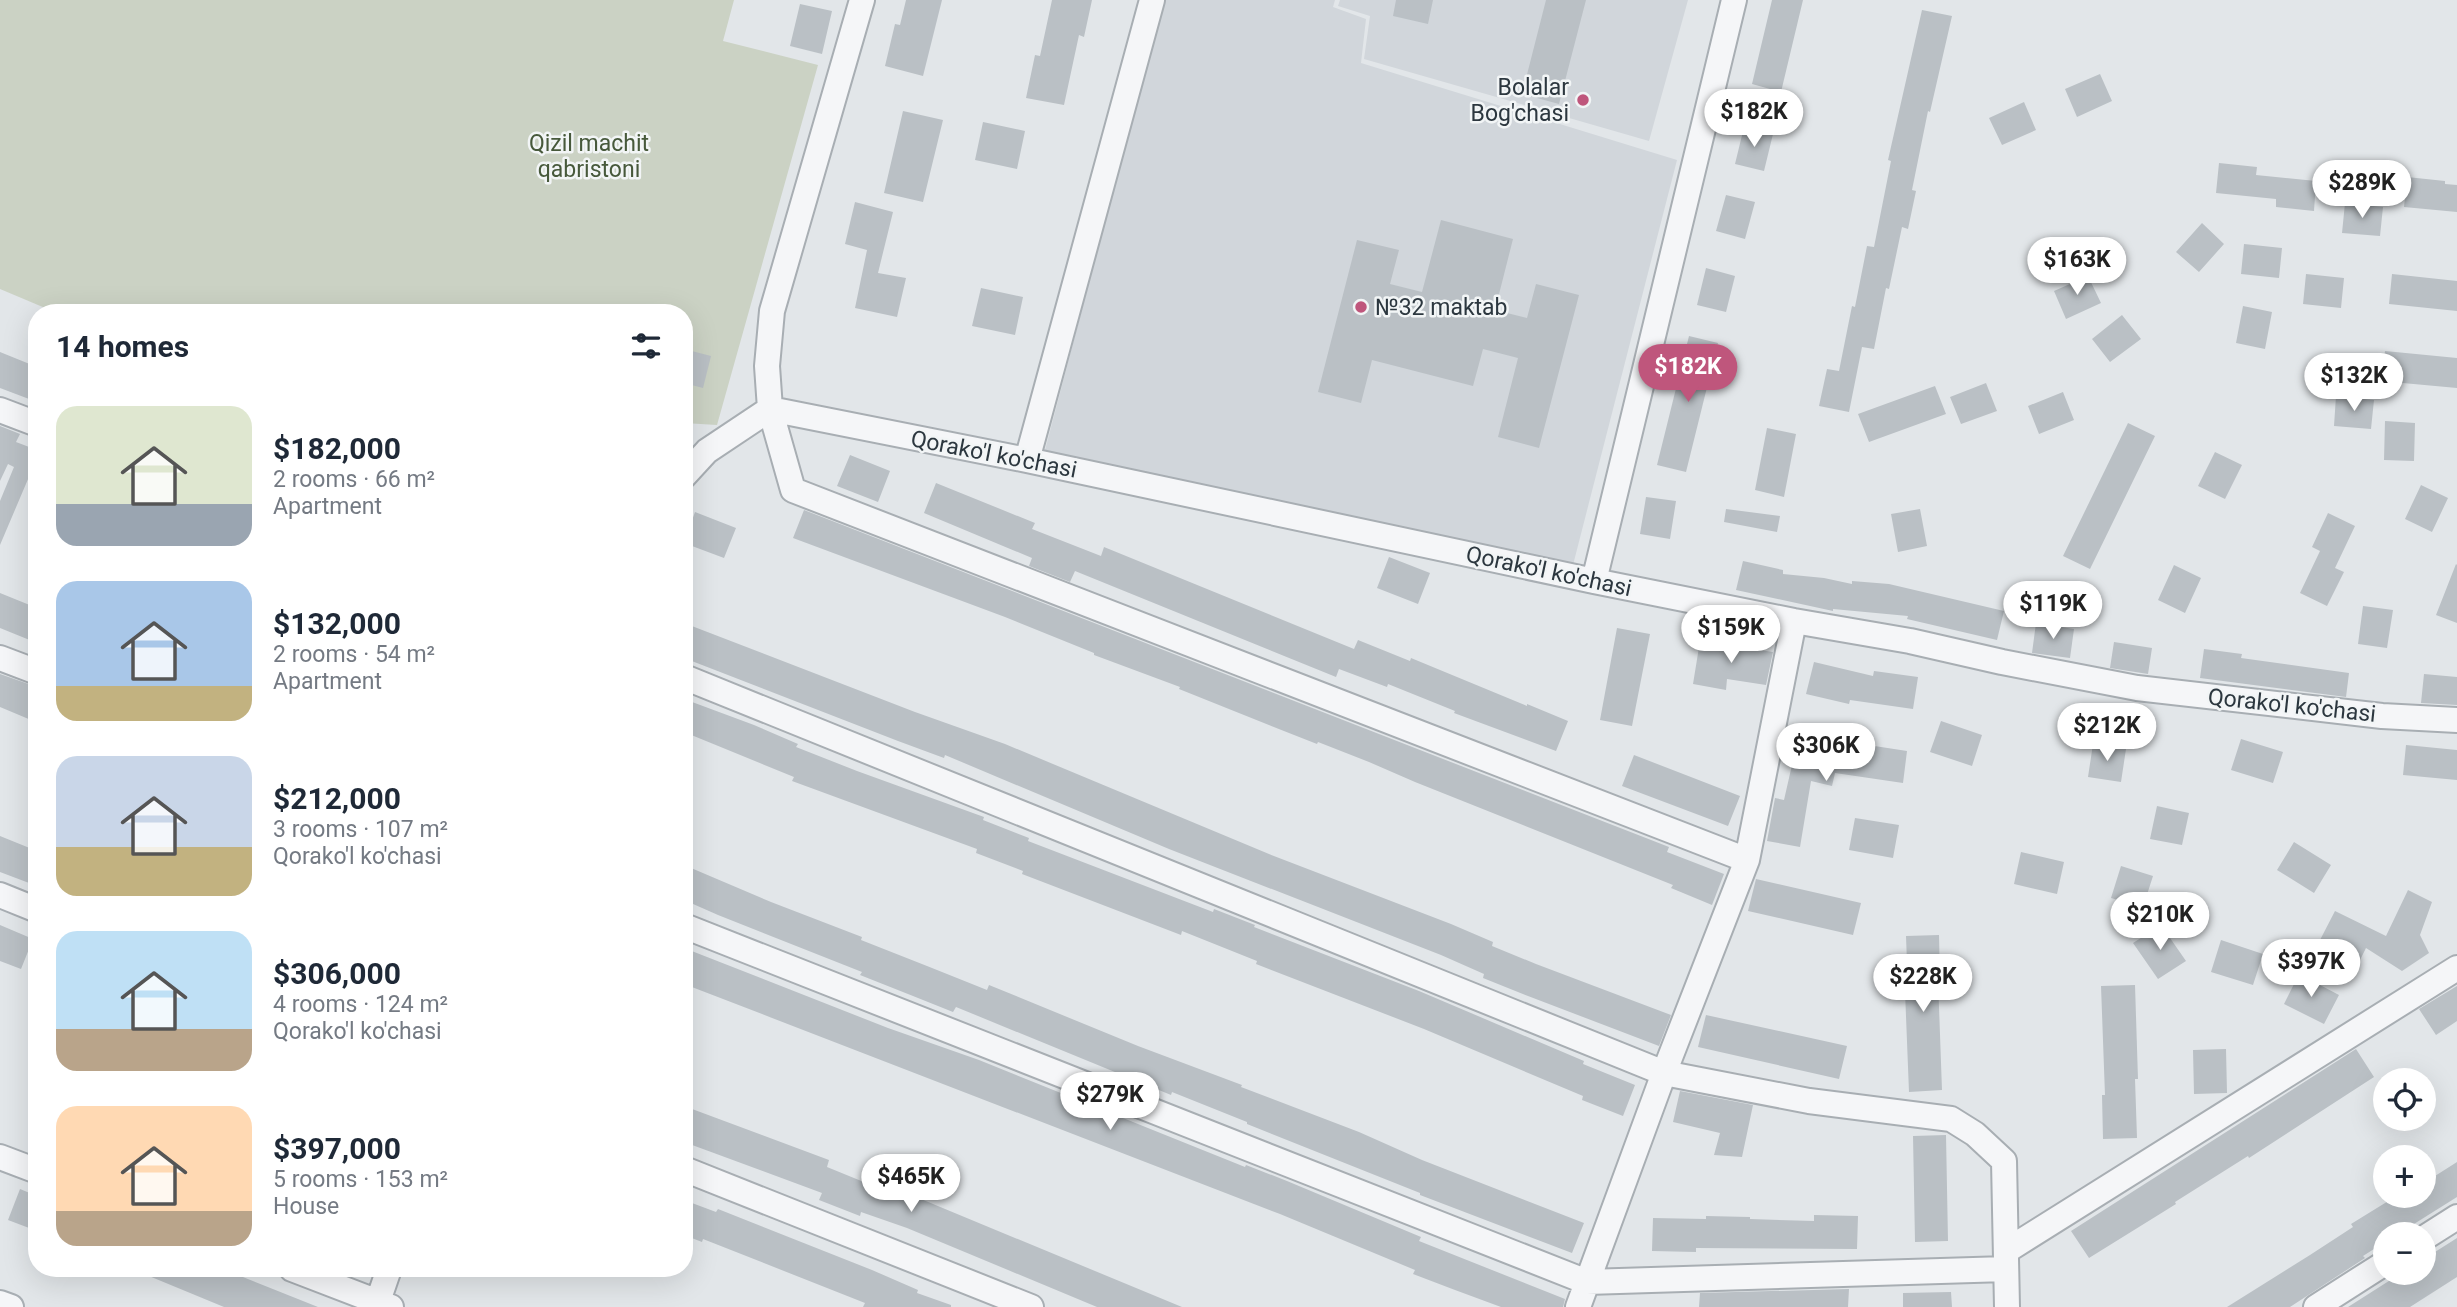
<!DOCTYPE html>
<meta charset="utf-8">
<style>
:root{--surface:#fff;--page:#f6f6f7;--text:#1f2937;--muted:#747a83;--accent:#bf567c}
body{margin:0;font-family:Roboto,sans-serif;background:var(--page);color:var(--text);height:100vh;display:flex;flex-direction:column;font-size:26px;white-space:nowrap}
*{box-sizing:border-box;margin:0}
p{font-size:23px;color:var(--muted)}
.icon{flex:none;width:38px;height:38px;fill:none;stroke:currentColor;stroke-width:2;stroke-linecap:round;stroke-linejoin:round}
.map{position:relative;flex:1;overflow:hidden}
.side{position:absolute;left:28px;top:304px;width:665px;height:973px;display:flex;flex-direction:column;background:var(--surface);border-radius:28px;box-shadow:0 7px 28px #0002}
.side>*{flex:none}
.fabs{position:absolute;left:2373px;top:1068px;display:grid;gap:14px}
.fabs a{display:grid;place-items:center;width:63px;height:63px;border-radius:50%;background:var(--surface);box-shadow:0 7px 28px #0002;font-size:35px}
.price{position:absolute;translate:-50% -60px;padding:0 16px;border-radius:24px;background:#fff;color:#222;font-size:23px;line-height:46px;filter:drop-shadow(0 2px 4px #0008)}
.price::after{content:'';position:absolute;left:50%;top:42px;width:21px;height:16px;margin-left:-10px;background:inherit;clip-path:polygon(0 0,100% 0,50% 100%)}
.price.selected{background:var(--accent);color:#fff}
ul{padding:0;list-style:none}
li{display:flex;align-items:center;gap:21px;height:175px;padding:0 28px}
li span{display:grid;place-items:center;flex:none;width:196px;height:140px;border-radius:21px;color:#555}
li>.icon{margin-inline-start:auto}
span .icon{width:84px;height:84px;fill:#fffc;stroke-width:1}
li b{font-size:30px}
h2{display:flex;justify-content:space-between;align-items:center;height:84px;padding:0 28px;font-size:30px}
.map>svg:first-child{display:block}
.built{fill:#d1d6db}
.green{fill:#cbd2c4}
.building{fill:#bac0c5}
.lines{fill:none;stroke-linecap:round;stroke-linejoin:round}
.minor-casing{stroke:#a8aeb3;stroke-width:28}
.minor{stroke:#f5f6f8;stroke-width:24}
.poi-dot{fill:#bf567c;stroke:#f2f5f6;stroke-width:2.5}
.labels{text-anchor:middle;stroke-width:5;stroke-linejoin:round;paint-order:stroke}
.poi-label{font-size:23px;fill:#2c373f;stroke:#f2f5f6;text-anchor:end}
.park-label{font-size:23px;fill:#47593b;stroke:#f2f5f6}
.street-label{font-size:23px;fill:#2c373f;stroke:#f2f5f6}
</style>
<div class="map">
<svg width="2457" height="1307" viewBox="0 0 2457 1307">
<rect width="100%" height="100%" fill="#e2e6e9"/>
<!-- built -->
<path class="built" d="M1163,0H1335L1333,7L1366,19L1361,63L1677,160L1573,565L1044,454Z
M1340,0H1688L1649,141L1364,59L1370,16L1338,6Z"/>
<!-- green -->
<path class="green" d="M0,0H734L723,41L818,65L717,425L684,423V313H57L0,289Z"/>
<!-- building -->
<path class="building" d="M906,0H942L923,76L885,66L895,24L900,25Z
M1052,0H1092L1084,37L1079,35L1064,105L1026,98L1035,55L1040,56Z
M1396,0H1433L1428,24L1393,16Z
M1546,0H1586L1559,104L1522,94Z
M1772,0H1803L1781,92L1752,84Z
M800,4L832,11L822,54L790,46Z
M1922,10L1952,16L1930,112L1928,111L1912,190L1916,191L1908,229L1902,227L1889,289L1886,288L1874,349L1862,347L1849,412L1819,406L1827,369L1839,371L1852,306L1855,307L1867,246L1874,247L1891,161L1888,160Z
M2100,74L2112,101L2077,117L2065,89Z
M2024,102L2036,130L2002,145L1989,118Z
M903,111L943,120L923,202L884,193Z
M983,122L1025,131L1017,169L975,160Z
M1744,127L1773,134L1764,171L1735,164Z
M2219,163L2257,167L2256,175L2316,181L2314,211L2276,207V199L2216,193Z
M2407,177L2445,181V184L2457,185V212L2404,207Z
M1726,195L1755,202L1745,239L1716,231Z
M855,202L893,212L878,273L906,278L897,317L855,308L867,250L845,244Z
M2345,203L2383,207L2380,236L2342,233Z
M1441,220L1513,239L1495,310L1527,318L1536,284L1579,295L1539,448L1498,437L1518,358L1483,349L1473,386L1372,360L1361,403L1318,392L1357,240L1399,250L1390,284L1422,292Z
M2202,223L2224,244L2199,272L2176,252Z
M2244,244L2282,248L2279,278L2241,274Z
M1706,268L1735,276L1726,312L1697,305Z
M2306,274L2344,278L2341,308L2303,304Z
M2392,274L2457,281V311L2389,304Z
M2088,276L2101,303L2066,319L2054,291Z
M981,288L1023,297L1015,335L972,326Z
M2243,306L2272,312L2265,349L2236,343Z
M2122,315L2141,339L2110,362L2092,339Z
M1689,336L1718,343L1686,472L1657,465Z
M684,349L711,356L703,388L684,383Z
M2385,351L2457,358V388L2381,381Z
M0,352L37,367V402L0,388Z
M1986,383L1997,411L1961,424L1950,397Z
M1935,386L1946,414L1869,442L1858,414Z
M2063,392L2074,420L2039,434L2028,406Z
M2336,396L2374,400L2371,429L2334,426Z
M2385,421L2415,423L2414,461L2384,460Z
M2128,423L2155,436L2090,569L2063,556Z
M0,426L20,434L16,442L37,450V458L0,545V501L14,467L8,464L0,481Z
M1767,428L1796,434L1784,497L1755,490Z
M2215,452L2242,465L2225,499L2198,486Z
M850,455L890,471L878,502L837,486Z
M936,483L1035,523L1032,529L1101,556L1104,547L1354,649L1358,640L1410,661L1411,658L1527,706V704L1568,721L1556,751L1454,713L1455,711L1388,684L1387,687L1339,669L1336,677L1075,571L1070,582L1029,566L1032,558L924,513Z
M2421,485L2448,498L2432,532L2405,519Z
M1646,497L1676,501L1670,539L1640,534Z
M1726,509L1780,516L1777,532L1724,522Z
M1920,509L1927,546L1898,552L1891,514Z
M804,510L1669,847L1667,852L1724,874L1712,905L1671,888L1673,885L1415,782L1369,762L1318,742L1317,744L1289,733L1179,689L1180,687L1094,655V653L1005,617L793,538Z
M695,512L736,528L724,558L684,543Z
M2328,513L2355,526L2335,568L2344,572L2327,606L2300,593L2320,551L2312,547Z
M1389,557L1430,573L1418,604L1377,588Z
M1743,561L1783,570V574L1824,578L1852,584V581L1889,584L2004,611L1997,640L1907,619L1908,616L1833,609V611L1736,590Z
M2456,564L2457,565V623L2436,615Z
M2174,565L2201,578L2185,613L2158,600Z
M0,593L37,608V643L0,628Z
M2363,606L2393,610L2387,648L2358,644Z
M684,623L915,712L1005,744L1269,854L1451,924L1493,942L1492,946L1536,964L1671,1015L1659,1046L1528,996L1483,978L1484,974L1441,955L1169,849L945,755L944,758L898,741L684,658Z
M2036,623L2074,629L2070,658L2032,653Z
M1617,628L1650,634L1632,726L1600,720Z
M1700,641L1773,652L1766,685L1727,679L1726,690L1693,684Z
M2114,642L2152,648L2148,674L2110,668Z
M2204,649L2242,654L2241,658L2349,673L2346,697L2200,678Z
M1814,662L1873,676L1874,671L1918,677L1913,709L1850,700L1849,704L1806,694Z
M0,674L37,687V704L31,720L0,707Z
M2424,674L2457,677V705L2421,703Z
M684,699L754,725L798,744L796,747L857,771L984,817L983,820L1029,838L1028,841L1213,912L1214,909L1255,925L1254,927L1419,991L1584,1061L1583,1064L1635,1085L1623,1116L1582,1100L1583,1096L1424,1029L1256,964L1257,961L1182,931L1181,935L1022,874L1023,871L976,853L977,849L792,781L794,777L684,732Z
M1941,721L1982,735L1972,766L1930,752Z
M2241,739L2283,752L2273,783L2231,770Z
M1797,743L1866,760L1868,745L1907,751L1903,783L1835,773L1832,786L1811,781L1800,847L1767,841L1775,798L1784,800Z
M2093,744L2126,749L2121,782L2088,777Z
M2406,745L2457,750V780L2403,775Z
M1634,755L1740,796L1728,826L1622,786Z
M2157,806L2189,813L2182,845L2150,839Z
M1855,818L1899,825L1893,858L1849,850Z
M0,836L37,851V886L0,872Z
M2294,842L2331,865L2314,893L2277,870Z
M2021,852L2064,862L2057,894L2014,884Z
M684,865L771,902L862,937L861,940L927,966L987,990L989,985L1138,1046L1242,1085L1241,1087L1359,1132L1422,1160L1584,1223L1572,1253L1420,1195V1193L1247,1124V1122L1172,1092L1171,1095L956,1007L953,1012L913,996L860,975L862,972L718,915L684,900Z
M2121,866L2153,876L2143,907L2111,898Z
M1756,879L1861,903L1853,935L1748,911Z
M2408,890L2432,902L2420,935L2429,953L2402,971L2366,948L2360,960L2320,940L2335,911L2386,936Z
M0,925L33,939L21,969L0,961Z
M2161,925L2186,961L2158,979L2133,943Z
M1939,935L1940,979H1938L1942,1090L1909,1092L1905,991H1908L1906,936Z
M2221,940L2263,954L2253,985L2211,972Z
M684,948L888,1028L979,1060L1245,1167L1246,1165L1287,1181L1421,1237L1419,1241L1565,1299L1563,1307H1501L1455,1290L1413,1274L1415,1270L1280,1214L684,984Z
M2299,974L2339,995L2324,1024L2284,1004Z
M2135,985L2138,1079H2135L2137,1138L2103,1139L2102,1095H2105L2101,986Z
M2457,986V1021L2436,1035L2419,1009Z
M1706,1015L1847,1046L1839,1079L1698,1047Z
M2226,1049L2227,1093L2194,1094L2193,1050Z
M2356,1049L2374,1077L2249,1158L2248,1156L2175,1202L2176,1204L2089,1258L2071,1231Z
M1680,1091L1753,1105L1742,1157L1714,1155L1720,1133L1673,1122Z
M684,1106L829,1160L827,1167L876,1187L878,1183L921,1199L1182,1307H1097L907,1228L861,1212L860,1216L819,1200L822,1193L684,1142Z
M1946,1135L1948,1241L1915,1242L1913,1136Z
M2457,1162V1197L2398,1234H2385V1242L2363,1256L2365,1258L2290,1307H2227L2310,1255L2353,1227L2351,1224L2398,1195H2424V1183Z
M20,1189L37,1196V1231L8,1220Z
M684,1200L716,1212L718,1209L872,1270L918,1290L917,1293L951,1305V1307H863L865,1303L703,1239L702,1242L684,1235Z
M1814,1215L1858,1216L1857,1249L1696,1248V1252L1652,1251L1653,1218L1706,1219V1216L1750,1217V1219L1814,1221Z
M2457,1238V1277L2410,1307H2348L2403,1272H2424V1259Z
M132,1269H223L318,1307H224Z
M1849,1289L1848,1307H1699L1700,1293Z
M1951,1292L1952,1307H1903V1293Z"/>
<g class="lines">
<!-- minor casing -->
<g class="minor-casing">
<path id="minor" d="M862,0L772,311L767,366L770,409L793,490L1747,860
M770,409L1027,460L1594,581L1794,621L1910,641L2002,662L2137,688L2382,716L2457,720
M0,410L37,424
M1027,460L1152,0
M684,476L707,451L770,409
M1594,581L1734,0
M0,658L37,672
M684,677L1664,1073L1809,1101L1951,1119L1975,1134L2004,1161L2007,1307
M0,895L37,910
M684,926L1587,1282L2006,1269
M0,1157L37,1171
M684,1169L1031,1307
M2424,1238L2457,1217
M2006,1251L2457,968
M292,1269L391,1307
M0,1303L11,1307
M376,1307L389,1269
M1578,1307L1664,1073L1747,860L1794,621
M2316,1307L2385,1263"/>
</g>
<!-- minor -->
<use href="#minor" class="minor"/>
</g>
<!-- markers -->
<g class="poi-dot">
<circle cx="1583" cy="100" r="7"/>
<circle cx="1361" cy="307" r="7"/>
</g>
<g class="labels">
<!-- poi labels -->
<g class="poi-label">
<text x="1569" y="95">Bolalar<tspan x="1569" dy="26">Bog'chasi</tspan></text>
<text x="1375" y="315" text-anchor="start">№32 maktab</text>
</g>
<!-- park labels -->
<g class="park-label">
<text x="589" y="151">Qizil machit<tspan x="589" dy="26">qabristoni</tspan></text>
</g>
<!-- street labels -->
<g class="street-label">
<text transform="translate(994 454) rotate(11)" y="8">Qorako'l ko'chasi</text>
<text transform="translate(1549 571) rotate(12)" y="8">Qorako'l ko'chasi</text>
<text transform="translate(2292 705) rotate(6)" y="8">Qorako'l ko'chasi</text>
</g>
</g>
</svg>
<div class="fabs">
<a><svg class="icon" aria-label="locate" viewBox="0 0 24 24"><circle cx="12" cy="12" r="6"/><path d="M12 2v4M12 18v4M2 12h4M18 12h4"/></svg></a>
<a>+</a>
<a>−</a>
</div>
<b class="price" style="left:1754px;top:149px">$182K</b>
<b class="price" style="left:2362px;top:220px">$289K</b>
<b class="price" style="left:2077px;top:297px">$163K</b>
<b class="price selected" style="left:1688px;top:404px">$182K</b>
<b class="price" style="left:2354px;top:413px">$132K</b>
<b class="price" style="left:2053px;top:641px">$119K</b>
<b class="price" style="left:1731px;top:665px">$159K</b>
<b class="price" style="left:2107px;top:763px">$212K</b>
<b class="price" style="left:1826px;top:783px">$306K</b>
<b class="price" style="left:2160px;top:952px">$210K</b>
<b class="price" style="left:2311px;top:999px">$397K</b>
<b class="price" style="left:1923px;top:1014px">$228K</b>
<b class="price" style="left:1110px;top:1132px">$279K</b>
<b class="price" style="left:911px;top:1214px">$465K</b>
<section class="side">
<h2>14 homes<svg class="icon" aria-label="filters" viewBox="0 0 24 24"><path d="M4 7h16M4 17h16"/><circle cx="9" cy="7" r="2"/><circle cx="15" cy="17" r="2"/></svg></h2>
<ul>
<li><span style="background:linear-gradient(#dfe7d0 70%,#9aa5b1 0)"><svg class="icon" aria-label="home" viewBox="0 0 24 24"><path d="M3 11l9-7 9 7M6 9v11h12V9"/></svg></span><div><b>$182,000</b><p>2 rooms · 66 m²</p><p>Apartment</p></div></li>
<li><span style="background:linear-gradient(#a9c7e8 75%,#c2b280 0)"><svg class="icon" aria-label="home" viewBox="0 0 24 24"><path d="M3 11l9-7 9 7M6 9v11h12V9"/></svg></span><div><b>$132,000</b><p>2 rooms · 54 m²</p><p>Apartment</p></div></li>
<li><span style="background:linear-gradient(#c9d6e8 65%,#c2b280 0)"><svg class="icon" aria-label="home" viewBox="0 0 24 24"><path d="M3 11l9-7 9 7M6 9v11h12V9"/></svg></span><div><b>$212,000</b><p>3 rooms · 107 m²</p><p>Qorako'l ko'chasi</p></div></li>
<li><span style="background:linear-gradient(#bfe0f5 70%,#b9a48a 0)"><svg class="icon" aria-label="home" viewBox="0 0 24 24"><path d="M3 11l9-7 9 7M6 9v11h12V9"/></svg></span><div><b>$306,000</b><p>4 rooms · 124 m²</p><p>Qorako'l ko'chasi</p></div></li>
<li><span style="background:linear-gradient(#ffd9b3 75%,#b9a48a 0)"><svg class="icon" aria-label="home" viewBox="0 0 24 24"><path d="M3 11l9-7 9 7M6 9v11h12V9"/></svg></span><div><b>$397,000</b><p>5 rooms · 153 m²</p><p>House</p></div></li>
</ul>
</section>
</div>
